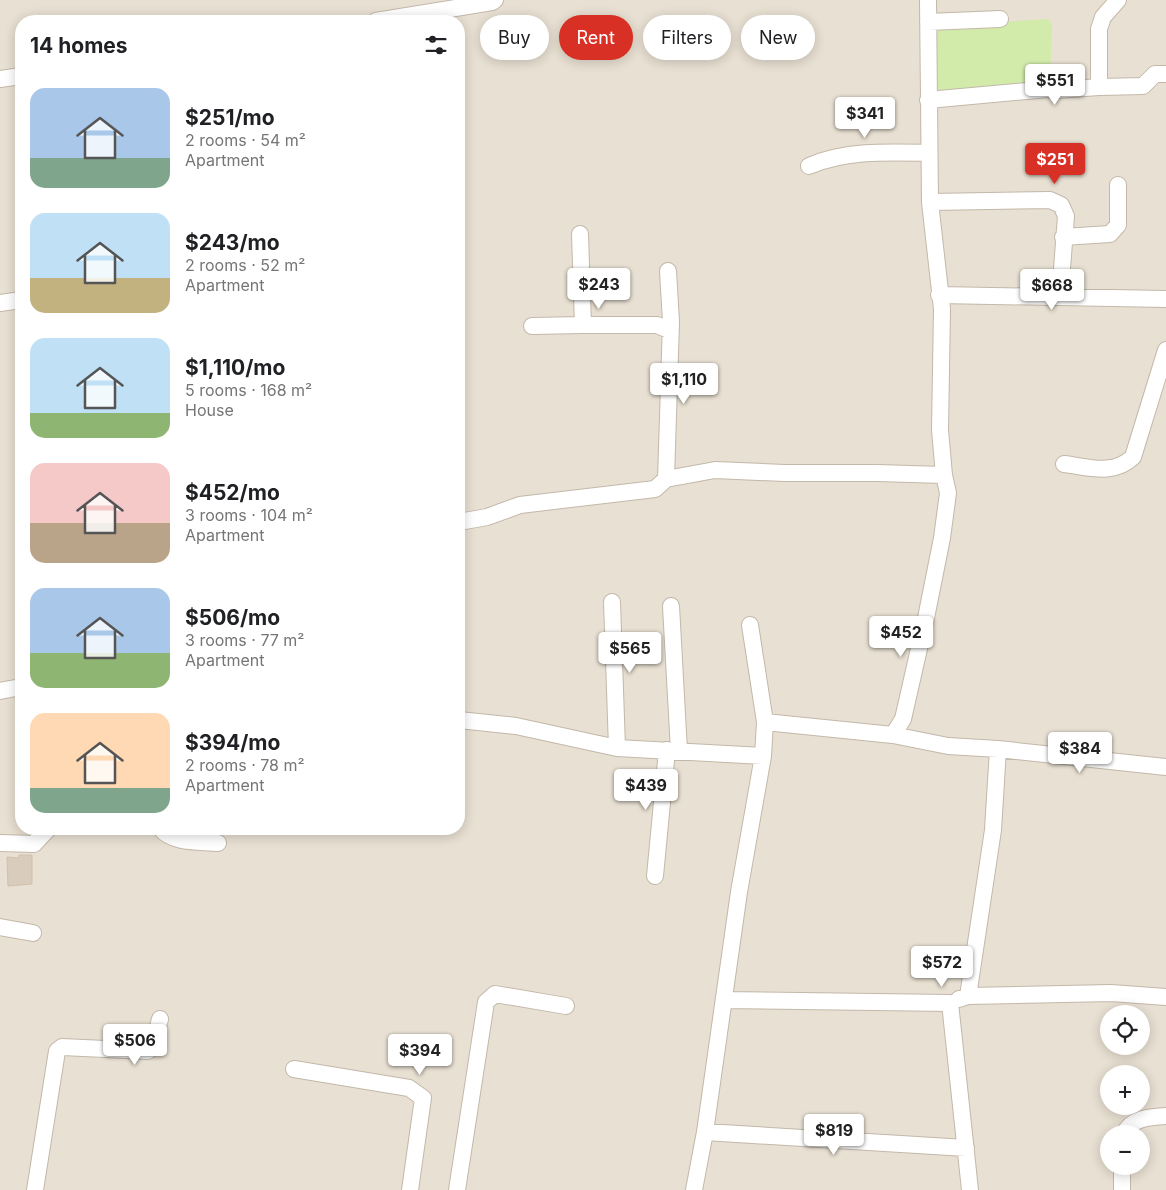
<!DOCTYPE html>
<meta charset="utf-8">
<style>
:root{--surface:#fff;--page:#f6f6f6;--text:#202124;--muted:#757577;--accent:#d93025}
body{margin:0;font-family:Inter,sans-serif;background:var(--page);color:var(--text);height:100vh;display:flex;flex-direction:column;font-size:19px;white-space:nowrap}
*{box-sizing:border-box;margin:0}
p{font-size:16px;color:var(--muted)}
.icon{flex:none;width:28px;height:28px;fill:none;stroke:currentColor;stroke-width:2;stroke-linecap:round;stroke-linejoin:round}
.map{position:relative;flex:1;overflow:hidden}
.details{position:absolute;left:15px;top:15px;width:450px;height:820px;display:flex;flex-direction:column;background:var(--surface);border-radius:20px;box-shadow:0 2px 12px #0003}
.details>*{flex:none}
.top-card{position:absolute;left:480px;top:15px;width:475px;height:45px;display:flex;gap:10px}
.fabs{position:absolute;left:1100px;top:1005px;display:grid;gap:10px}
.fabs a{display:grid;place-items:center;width:50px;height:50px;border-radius:50%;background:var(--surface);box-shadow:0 2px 12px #0003;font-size:25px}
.price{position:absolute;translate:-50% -42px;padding:0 11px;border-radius:5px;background:#fff;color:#222;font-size:16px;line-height:32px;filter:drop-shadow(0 1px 2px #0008)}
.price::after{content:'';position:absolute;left:50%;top:30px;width:15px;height:11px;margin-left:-8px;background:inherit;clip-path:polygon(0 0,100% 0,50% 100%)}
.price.active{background:var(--accent);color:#fff}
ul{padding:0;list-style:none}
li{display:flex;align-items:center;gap:15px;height:125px;padding:0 15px}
li span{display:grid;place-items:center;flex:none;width:140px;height:100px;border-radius:15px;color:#555}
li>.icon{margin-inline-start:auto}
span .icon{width:60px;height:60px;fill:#fffc;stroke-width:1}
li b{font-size:21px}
h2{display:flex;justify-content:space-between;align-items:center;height:60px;padding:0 15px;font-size:21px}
.chip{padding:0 18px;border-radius:22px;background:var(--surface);box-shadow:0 2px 12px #0003;font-size:18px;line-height:45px}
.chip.active{background:var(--accent);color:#fff}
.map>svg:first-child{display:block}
.residential{fill:#e8e0d2;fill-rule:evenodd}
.green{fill:#d2ebaa}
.building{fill:#d9ccbc;stroke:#d1c0ac}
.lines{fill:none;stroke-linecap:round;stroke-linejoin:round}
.minor-casing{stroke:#c3b8a9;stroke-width:18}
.minor{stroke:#fff;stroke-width:16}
</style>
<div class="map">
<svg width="1166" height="1190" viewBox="0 0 1166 1190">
<rect width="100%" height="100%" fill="#f4eee5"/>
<!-- residential -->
<path class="residential" d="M0,0H1166V1190H0ZM21,21H459V829H21ZM1109,1014H1141V1046H1109ZM1109,1074H1141V1106H1109ZM1109,1134H1141V1166H1109Z"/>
<!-- green -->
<path class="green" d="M1048,19L1052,24L1050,83L943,94L935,87V33L939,26Z"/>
<!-- building -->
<path class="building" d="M19,855H32V884L8,886L7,857L19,858Z"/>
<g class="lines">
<!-- minor casing -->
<g class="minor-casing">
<path id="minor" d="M376,21L492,2L495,0
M928,22L1000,19
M0,79L21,76
M1099,87L1143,86L1155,74H1166
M928,100L1048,89L1056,90L1099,87V29L1103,17L1118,0
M809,166C846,150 889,152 929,153
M930,202L1050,200L1061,205L1066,216L1060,295
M580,234L583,325H657L669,330
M1063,237L1110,234L1118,225V185
M939,295L1166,299
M0,303L21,300
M532,326L583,325
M1064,464C1089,467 1113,476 1133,457L1166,350
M666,479L671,322L668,271
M459,522L487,517L520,505L655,489L666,479L715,470L784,473H877L944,475
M612,602L617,748
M671,606L679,751
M750,625L765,722L763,756
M0,691L21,687
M459,720L516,726L617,748L763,756L739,892L705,1132L694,1190
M765,722L893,735L903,719L926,618L942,538L948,493L944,475L940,430L942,309L930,202L928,0
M893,735L948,746L998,749L993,830L968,996
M998,749L1166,767
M161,829C173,844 201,841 218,843
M0,843L34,844L48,829
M655,876L667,750
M0,927L33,933
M959,999L968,996L1111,993L1166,997
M724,1000L950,1003L970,1190
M294,1069L409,1088L423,1098L410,1190
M705,1132L966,1148
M1124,1134C1131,1118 1150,1117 1166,1116
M35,1190L57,1051L62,1047L148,1051L153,1046L160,1019
M457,1190L486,1002L495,994L566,1006
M1122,1190V1166"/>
</g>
<!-- minor -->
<use href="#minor" class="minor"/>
</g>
</svg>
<div class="fabs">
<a><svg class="icon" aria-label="locate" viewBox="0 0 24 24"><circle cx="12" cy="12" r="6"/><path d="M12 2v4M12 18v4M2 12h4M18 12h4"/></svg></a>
<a>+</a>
<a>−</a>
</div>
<b class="price" style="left:1055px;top:106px">$551</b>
<b class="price" style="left:865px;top:139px">$341</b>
<b class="price active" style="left:1055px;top:185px">$251</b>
<b class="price" style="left:599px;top:310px">$243</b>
<b class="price" style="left:1052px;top:311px">$668</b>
<b class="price" style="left:684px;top:405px">$1,110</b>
<b class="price" style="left:901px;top:658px">$452</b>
<b class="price" style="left:630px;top:674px">$565</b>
<b class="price" style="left:1080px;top:774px">$384</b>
<b class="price" style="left:646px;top:811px">$439</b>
<b class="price" style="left:942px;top:988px">$572</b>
<b class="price" style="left:135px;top:1066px">$506</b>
<b class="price" style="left:420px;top:1076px">$394</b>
<b class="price" style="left:834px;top:1156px">$819</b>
<div class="top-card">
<a class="chip">Buy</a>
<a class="chip active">Rent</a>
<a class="chip">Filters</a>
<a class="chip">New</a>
</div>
<section class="details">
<h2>14 homes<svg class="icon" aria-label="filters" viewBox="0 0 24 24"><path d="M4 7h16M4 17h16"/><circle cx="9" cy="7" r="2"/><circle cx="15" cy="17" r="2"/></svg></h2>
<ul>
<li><span style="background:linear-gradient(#a9c7e8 70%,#7fa58c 0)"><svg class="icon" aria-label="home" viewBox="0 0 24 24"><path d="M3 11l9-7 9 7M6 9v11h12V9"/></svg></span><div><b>$251/mo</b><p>2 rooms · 54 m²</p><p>Apartment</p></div></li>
<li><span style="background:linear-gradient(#bfe0f5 65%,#c2b280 0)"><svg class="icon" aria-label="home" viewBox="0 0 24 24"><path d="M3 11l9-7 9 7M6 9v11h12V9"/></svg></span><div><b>$243/mo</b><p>2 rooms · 52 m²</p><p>Apartment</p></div></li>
<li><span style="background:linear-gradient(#bfe0f5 75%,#8fb573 0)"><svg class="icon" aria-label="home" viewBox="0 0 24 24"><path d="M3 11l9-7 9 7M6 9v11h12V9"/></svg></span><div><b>$1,110/mo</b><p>5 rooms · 168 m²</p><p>House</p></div></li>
<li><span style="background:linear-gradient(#f6c9c9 60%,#b9a48a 0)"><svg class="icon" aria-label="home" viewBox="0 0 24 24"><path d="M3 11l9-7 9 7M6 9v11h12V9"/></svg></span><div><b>$452/mo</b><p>3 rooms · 104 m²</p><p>Apartment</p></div></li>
<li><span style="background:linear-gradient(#a9c7e8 65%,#8fb573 0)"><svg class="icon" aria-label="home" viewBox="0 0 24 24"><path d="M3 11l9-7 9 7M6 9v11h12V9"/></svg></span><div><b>$506/mo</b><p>3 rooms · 77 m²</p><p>Apartment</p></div></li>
<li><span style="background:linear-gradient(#ffd9b3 75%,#7fa58c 0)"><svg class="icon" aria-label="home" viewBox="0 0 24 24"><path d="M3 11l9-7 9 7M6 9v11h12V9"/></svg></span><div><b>$394/mo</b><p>2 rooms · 78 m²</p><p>Apartment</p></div></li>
</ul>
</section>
</div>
